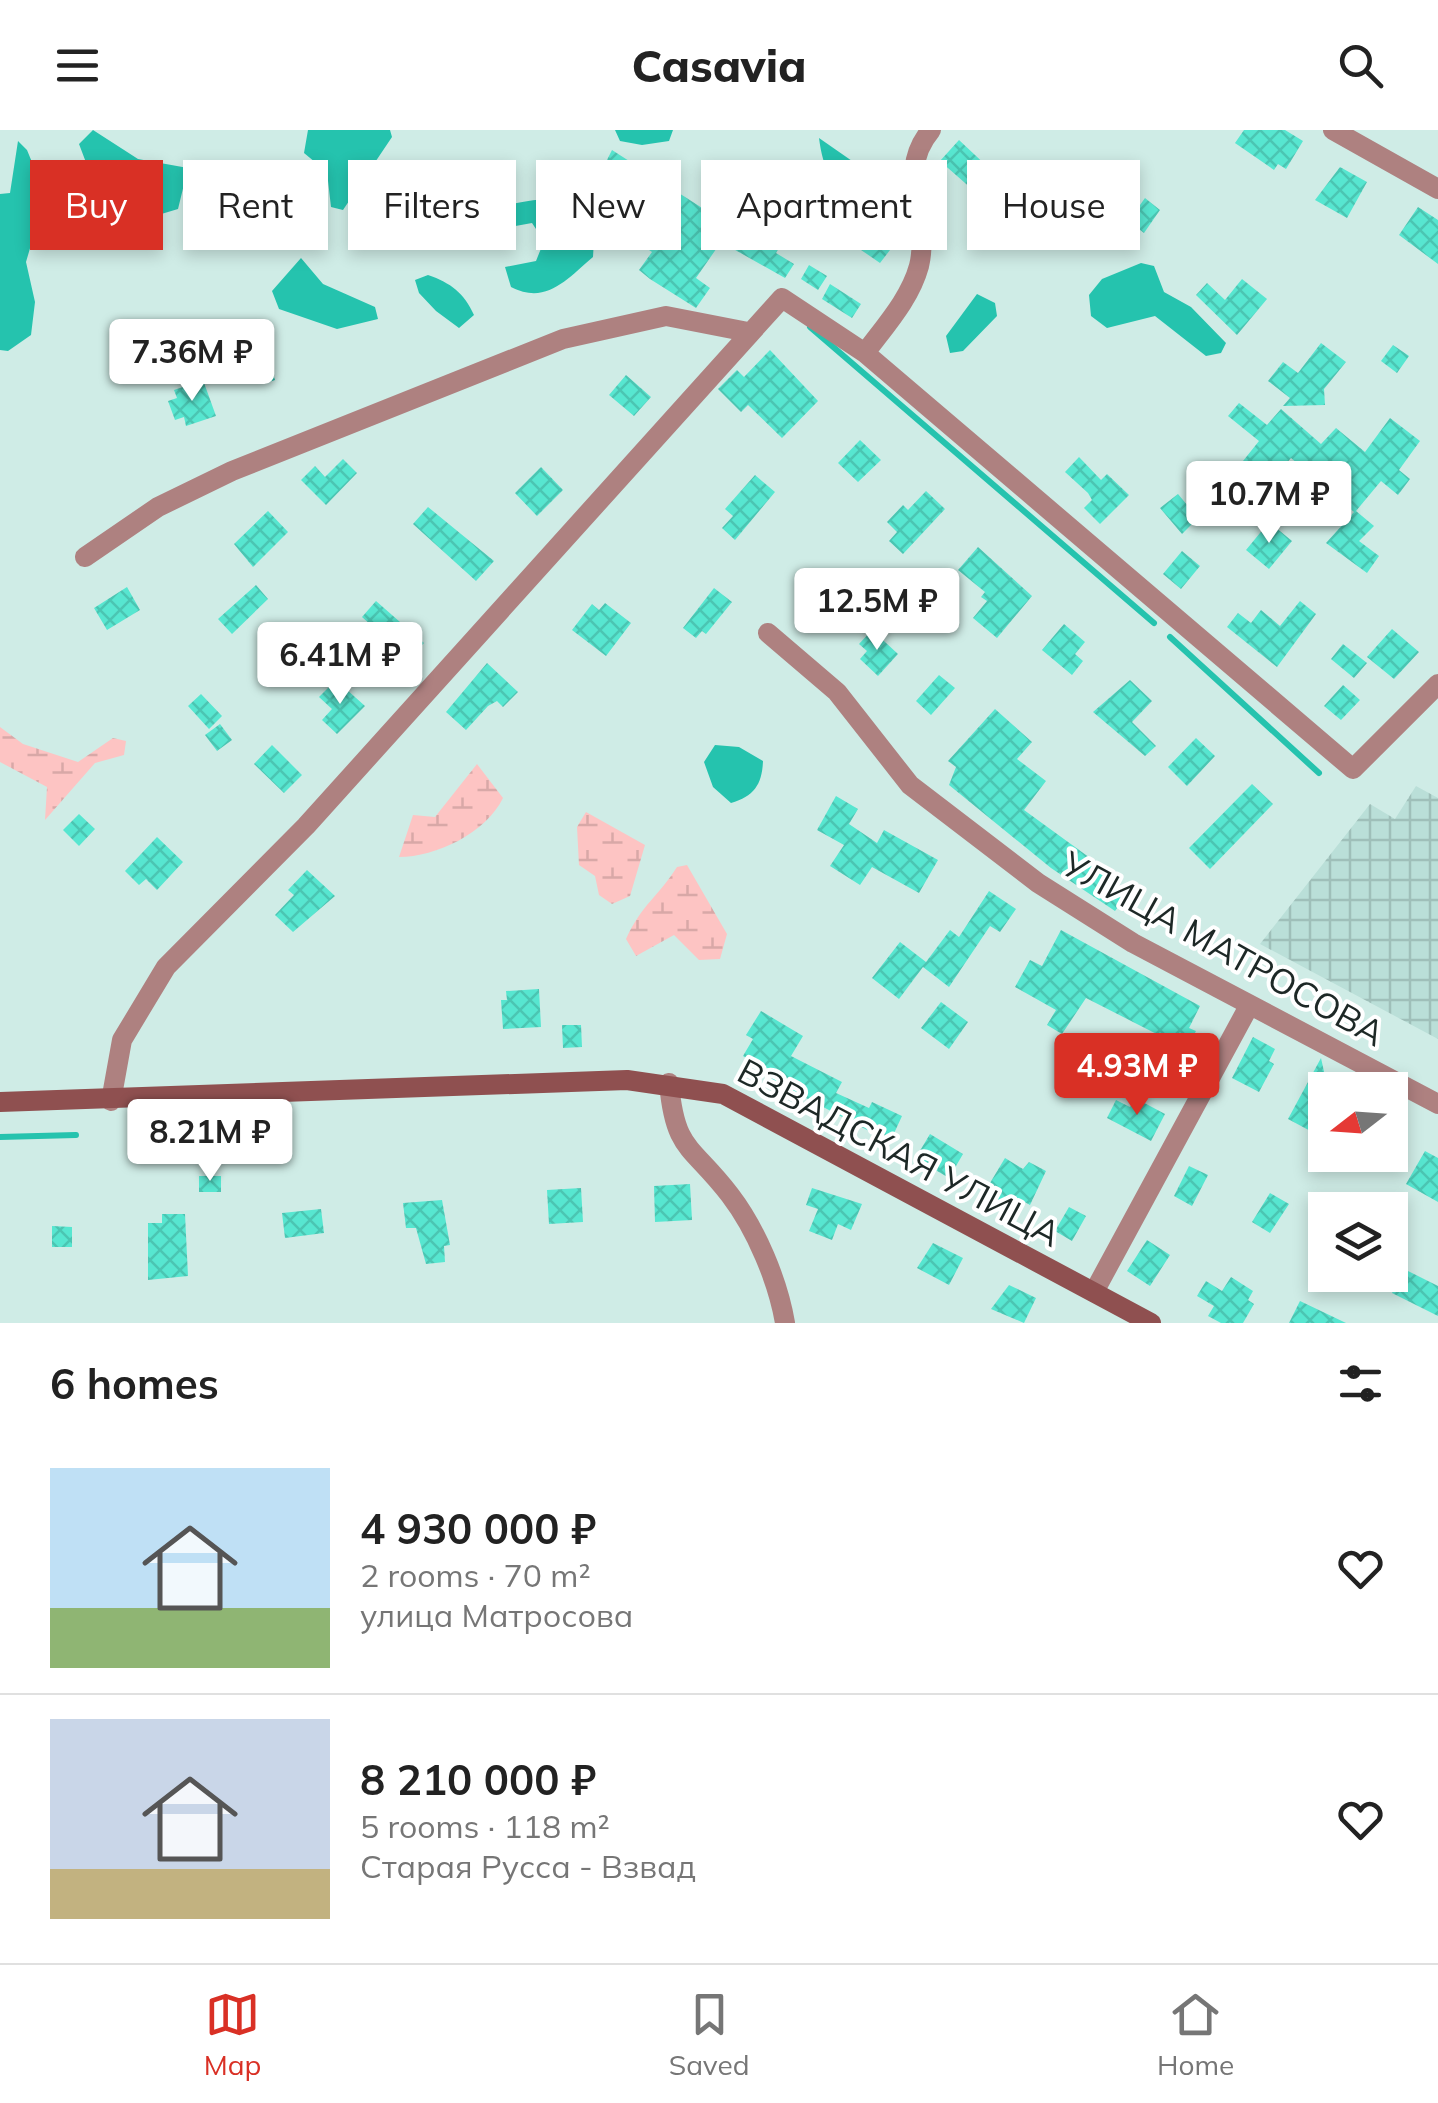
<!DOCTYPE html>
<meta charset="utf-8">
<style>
:root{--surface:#fff;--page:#f2f2f2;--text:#222;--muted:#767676;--line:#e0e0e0;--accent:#d93025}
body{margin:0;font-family:Mulish,sans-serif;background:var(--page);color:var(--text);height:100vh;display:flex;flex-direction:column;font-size:38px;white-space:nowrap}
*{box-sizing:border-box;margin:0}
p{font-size:32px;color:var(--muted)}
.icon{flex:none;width:55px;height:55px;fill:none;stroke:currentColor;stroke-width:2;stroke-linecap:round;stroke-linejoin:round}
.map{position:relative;height:1193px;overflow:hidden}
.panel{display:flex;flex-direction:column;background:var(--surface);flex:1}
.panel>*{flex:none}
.guide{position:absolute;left:30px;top:30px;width:1380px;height:90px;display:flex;gap:20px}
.needle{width:65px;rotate:253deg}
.fabs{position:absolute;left:1308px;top:942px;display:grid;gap:20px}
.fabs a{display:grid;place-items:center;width:100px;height:100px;border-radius:0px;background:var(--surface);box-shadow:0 5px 15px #0003;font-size:50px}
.price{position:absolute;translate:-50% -85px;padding:0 22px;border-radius:10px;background:#fff;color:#222;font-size:32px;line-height:65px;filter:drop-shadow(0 2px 5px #0008)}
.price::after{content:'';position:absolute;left:50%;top:60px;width:30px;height:22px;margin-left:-15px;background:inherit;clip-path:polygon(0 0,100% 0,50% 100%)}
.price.active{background:var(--accent);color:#fff}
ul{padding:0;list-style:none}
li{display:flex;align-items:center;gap:30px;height:250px;padding:0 50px}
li+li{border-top:2px solid var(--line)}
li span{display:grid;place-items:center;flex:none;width:280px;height:200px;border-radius:0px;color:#555}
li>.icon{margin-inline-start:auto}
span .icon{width:120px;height:120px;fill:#fffc;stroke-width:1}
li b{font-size:42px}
h2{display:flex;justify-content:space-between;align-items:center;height:120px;padding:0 50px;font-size:42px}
.tag{padding:0 35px;border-radius:0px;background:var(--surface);box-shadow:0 5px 15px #0003;font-size:35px;line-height:90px}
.tag.active{background:var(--accent);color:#fff}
header{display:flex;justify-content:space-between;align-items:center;height:130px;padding:0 50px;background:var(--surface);font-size:45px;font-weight:800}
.tab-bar{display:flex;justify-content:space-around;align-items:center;height:140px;border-top:2px solid var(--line);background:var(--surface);font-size:28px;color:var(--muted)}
.tab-bar a{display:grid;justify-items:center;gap:5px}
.tab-bar .active{color:var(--accent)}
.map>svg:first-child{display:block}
.industrial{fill:url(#industrial-grid)}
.wetland{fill:url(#wetland-marsh)}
.water{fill:#25c3ae}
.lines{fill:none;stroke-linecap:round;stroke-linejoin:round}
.stream{stroke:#25c3ae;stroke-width:6}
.building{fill:url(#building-cross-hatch)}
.street{stroke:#ae8180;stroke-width:20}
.secondary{stroke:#8f5050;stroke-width:20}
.labels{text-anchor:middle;stroke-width:8;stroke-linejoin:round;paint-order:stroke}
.street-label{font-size:35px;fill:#1d2826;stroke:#fff}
</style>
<header><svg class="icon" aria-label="menu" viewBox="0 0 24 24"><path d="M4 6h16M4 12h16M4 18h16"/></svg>Casavia<svg class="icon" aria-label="search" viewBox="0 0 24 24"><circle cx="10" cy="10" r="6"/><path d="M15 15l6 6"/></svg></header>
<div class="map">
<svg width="1438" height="1193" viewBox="0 0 1438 1193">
<defs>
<pattern id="industrial-grid" width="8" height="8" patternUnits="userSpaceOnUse" patternTransform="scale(2.5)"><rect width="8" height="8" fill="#badfd8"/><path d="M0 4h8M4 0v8" fill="none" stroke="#9fbfb9"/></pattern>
<pattern id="wetland-marsh" width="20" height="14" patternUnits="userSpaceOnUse" patternTransform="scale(2.5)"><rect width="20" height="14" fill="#fdc4c3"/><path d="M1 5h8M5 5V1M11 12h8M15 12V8" fill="none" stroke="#d8a8a7"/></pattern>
<pattern id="building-cross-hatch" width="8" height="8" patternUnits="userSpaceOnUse" patternTransform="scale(2.5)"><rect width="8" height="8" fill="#57e6d0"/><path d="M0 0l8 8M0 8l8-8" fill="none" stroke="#4bc5b2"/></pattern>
</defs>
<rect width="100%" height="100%" fill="#cfece6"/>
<!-- industrial -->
<path class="industrial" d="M1416,656L1438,668V909L1260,814L1370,674L1395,689Z"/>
<!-- wetland -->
<path class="wetland" d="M0,597L23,614L78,632L113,608L126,611L124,625L95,633L45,690L47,657L0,632Z
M477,634L503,668C486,703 436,727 399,727L413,685L435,687Z
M586,682L645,715L630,766L612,774L599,765L595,746L579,735L577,697Z
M687,735L727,804L720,829L699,830L674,805L636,826L626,809C642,774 658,767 677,737Z"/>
<!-- water -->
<path class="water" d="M93,0L138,29L188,38L178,79L158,85L134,82L117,57L90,43L79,14Z
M308,0H390L392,7L343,80L331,77L327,42L304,23Z
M615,0H673L669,11L642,15L620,11Z
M819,8L865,40L864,66C832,58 823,40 819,8Z
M18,11L27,20L52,81L33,108L26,132L35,172L31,205L8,221L0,220V64L10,63Z
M543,69L579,75L595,92L593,127C566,150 546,175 511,157L505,137L536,131L544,111L532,93L510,97L499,115L479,116L476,104C493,75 511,73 543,69Z
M301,128L323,154L375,177L378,189L337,199L279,179L272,161Z
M1141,133L1154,136L1164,162L1191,177L1226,213L1221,223L1206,226L1155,186L1107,198L1091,186L1089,165L1102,149Z
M428,145C451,153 464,163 474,185L459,198L436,181L419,163L415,150Z
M977,164L995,173L997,186L963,221L950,223L946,206Z
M252,220L267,226L275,250L263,254L239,245L233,229Z
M715,615L739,617L763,631C762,655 754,666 731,673L713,657L704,632Z"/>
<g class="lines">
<!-- stream -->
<path class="stream" d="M810,197L1154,493
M1170,507L1319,643
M0,1007L76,1005"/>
</g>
<!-- building -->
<path class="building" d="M1244,0H1285L1303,11L1286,39L1278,34L1274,40L1235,13Z
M959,10L991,40L973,60L940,31Z
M612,20L755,112L765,95L785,108L776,123L794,134L785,148L721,112L696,148L710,158L696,178L650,149L639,140L652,122L616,98L641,61L603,38Z
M1340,37L1367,52L1347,88L1315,70Z
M812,65L890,120L880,133L803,80Z
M1145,68L1160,80L1144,103L1122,86L1134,70L1140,75Z
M1418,77L1438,90V134L1399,105Z
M809,135L827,146L818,160L801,149Z
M1242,149L1267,169L1237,205L1196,165L1207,153L1225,170Z
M830,154L861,174L852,188L822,169Z
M1321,213L1346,232L1324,259L1325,275L1283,276L1290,268L1268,251L1283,232L1298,243Z
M1393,215L1409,226L1397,243L1381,231Z
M770,220L818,271L782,308L748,275L741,282L718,259L737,240L744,247Z
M626,245L651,267L634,286L609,265Z
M203,250L216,286L186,296L184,287L175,290L168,271L177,268L174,260Z
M1239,273L1267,295L1281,279L1321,314L1336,298L1365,322L1390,288L1420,311L1399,340L1410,349L1398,365L1381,351L1356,381L1374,396L1359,411L1379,426L1367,443L1326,413L1354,382L1291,328L1269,354L1243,331L1259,311L1228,286Z
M860,310L881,330L858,352L838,333Z
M1079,327L1101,350L1107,344L1129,365L1100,394L1084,378L1092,370L1088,363L1065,342Z
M343,329L357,343L326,375L301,350L315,336L325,347Z
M541,337L563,360L537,386L515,363Z
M755,345L775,362L735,410L722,398L733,386L725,379Z
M926,361L945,379L903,424L889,411L897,402L887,392L903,375L908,380Z
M1178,364L1198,388L1182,404L1160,378Z
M1272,365L1285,377L1274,389L1260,377Z
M428,377L494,431L476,451L413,394Z
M268,381L288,402L253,437L234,414Z
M1269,392L1292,411L1269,439L1246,420Z
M978,417L1032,466L997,508L973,488L987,471L981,467L985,462L958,440Z
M1182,421L1200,436L1181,459L1163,444Z
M820,438L849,465L829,486L800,460Z
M256,455L268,469L232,504L218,489Z
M127,457L140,480L107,500L94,478Z
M714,458L732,472L706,504L702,501L696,508L683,498Z
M376,471L424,513L409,529L362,487Z
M1300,471L1316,484L1277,537L1227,497L1238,483L1251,493L1261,480L1280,496Z
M605,473L631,493L606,526L572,500L592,474L599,480Z
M1064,494L1085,512L1075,524L1083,531L1072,545L1042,520Z
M1392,499L1419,522L1394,549L1367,527Z
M872,500L898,524L878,546L860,529L867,521L859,514Z
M1343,514L1367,533L1354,548L1331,529Z
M487,533L518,562L503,577L497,571L488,576L466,600L446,582Z
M939,545L955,558L931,585L916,571Z
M336,550L365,576L337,604L322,590L332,579L319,567Z
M1130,550L1152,571L1132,592L1156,616L1145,626L1093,582Z
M1343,555L1360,570L1341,590L1324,576Z
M201,564L222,586L209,599L188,576Z
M995,579L1032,612L1017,629L1046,651L1024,680L1119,749L1116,754L1128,764L1115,781L1051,738L949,655L956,637L948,631Z
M220,594L232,610L217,621L205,605Z
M1196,608L1215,626L1187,656L1168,637Z
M272,615L302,645L284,663L254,634Z
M1252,654L1273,674L1210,739L1189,718Z
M836,666L858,679L849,694L877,713L884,700L938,730L919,763L872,737L860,755L830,736L844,715L817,700Z
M79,684L95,699L79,716L63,700Z
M157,707L183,732L157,760L146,749L139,755L125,741Z
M307,740L335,766L293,802L275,785L294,765L288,760Z
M989,761L1016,779L1000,802L990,796L949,857L923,837L899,869L872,848L900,812L926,832L950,800L959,807Z
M1061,800L1200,876L1189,898L1196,901L1186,919L1086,868L1062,904L1047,895L1056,880L1015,857L1030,830L1042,836Z
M539,859L541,897L503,899L501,870H507L506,861Z
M941,872L968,892L949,919L921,898Z
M761,881L803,906L791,926L842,952L836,963L869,978L872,972L902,986L890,1012L762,945L765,940L743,926L753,909L746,905Z
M562,895H581L582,917L563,918Z
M1253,907L1275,919L1269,931L1274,934L1259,962L1232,948Z
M1321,928L1325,946L1350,960H1325V986L1316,1004L1288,989Z
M1135,968L1165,984L1151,1011L1107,988L1116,970L1130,977Z
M930,1004L963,1024L949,1048L922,1032L924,1028L918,1024Z
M1425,1021L1438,1028V1072L1406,1054Z
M1005,1028L1023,1039L1029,1032L1046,1041L1030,1075L1014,1066L1007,1077L984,1063Z
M1189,1036L1208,1045L1192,1076L1174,1066Z
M199,1046H221V1062H199Z
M690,1054L692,1090L655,1092L654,1056Z
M581,1058L583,1092L549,1094L547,1060Z
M812,1058L862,1074L851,1100L838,1094L832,1110L809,1101L818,1079L806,1075Z
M1270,1063L1289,1074L1270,1103L1252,1092Z
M442,1070L450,1115L444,1116L445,1132L426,1134L416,1098H406L403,1073Z
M1069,1077L1086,1086L1072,1111L1055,1101Z
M321,1079L324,1103L285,1108L282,1083Z
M162,1084H185L188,1146L148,1150V1093H162Z
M52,1096L72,1097V1117H52Z
M1147,1110L1170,1125L1150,1156L1127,1141Z
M933,1113L963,1128L949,1155L917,1138Z
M1404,1139L1438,1156V1186L1392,1163Z
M1231,1147L1253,1161L1248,1170L1254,1174L1243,1193H1221L1208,1186L1214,1176L1197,1166L1206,1151L1222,1161Z
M1009,1155L1036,1168L1024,1193L991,1179Z
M1300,1171L1346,1193H1289Z"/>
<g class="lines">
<!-- street -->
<path class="street" d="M1333,0L1438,59
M865,223C885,196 910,169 919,136C931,87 894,44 931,0
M85,427L158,377L232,341L563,209L666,186L748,202
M768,503L837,562L910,655L1038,753L1133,813L1438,974
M669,953C675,1022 692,1015 730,1065C756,1099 778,1151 785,1193
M111,971L122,910L166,837L306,696L782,168L865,223L1353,639L1438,554
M1094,1162L1249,876"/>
<!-- secondary -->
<path class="secondary" d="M0,972L627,950L723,964L1151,1193"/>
</g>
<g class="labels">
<!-- street labels -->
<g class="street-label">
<text transform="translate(1223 819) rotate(29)" y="12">УЛИЦА МАТРОСОВА</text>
<text transform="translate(899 1023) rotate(28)" y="12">ВЗВАДСКАЯ УЛИЦА</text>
</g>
</g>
</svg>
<div class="fabs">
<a><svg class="needle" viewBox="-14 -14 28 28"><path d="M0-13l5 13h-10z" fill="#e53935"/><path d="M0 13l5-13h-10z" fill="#767676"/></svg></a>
<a><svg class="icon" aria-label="layers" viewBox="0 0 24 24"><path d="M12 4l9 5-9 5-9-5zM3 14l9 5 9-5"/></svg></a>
</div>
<b class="price" style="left:192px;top:274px">7.36M ₽</b>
<b class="price" style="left:1269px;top:416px">10.7M ₽</b>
<b class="price" style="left:877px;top:523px">12.5M ₽</b>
<b class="price" style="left:340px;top:577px">6.41M ₽</b>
<b class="price active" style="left:1137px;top:988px">4.93M ₽</b>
<b class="price" style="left:210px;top:1054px">8.21M ₽</b>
<div class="guide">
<a class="tag active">Buy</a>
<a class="tag">Rent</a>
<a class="tag">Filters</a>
<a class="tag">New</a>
<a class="tag">Apartment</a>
<a class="tag">House</a>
</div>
</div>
<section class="panel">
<h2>6 homes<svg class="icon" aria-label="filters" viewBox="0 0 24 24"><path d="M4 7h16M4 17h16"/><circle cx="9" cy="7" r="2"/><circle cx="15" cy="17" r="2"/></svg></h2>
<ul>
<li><span style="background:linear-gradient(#bfe0f5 70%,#8fb573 0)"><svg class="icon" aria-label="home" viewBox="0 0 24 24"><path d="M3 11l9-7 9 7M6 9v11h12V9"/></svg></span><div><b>4 930 000 ₽</b><p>2 rooms · 70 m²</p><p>улица Матросова</p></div><svg class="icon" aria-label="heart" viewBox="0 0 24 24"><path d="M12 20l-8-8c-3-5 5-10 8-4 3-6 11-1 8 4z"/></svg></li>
<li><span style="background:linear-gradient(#c9d6e8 75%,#c2b280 0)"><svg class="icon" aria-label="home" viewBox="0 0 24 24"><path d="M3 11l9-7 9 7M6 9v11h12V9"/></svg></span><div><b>8 210 000 ₽</b><p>5 rooms · 118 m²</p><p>Старая Русса - Взвад</p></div><svg class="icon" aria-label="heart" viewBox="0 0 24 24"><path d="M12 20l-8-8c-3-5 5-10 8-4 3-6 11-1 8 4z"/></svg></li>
</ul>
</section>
<nav class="tab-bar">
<a class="active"><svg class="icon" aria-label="map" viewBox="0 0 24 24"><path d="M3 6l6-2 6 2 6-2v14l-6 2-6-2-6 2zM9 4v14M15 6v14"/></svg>Map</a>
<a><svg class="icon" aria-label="saved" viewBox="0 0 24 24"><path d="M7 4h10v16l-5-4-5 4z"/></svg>Saved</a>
<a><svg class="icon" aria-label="home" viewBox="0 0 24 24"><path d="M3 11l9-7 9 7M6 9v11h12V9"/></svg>Home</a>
</nav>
